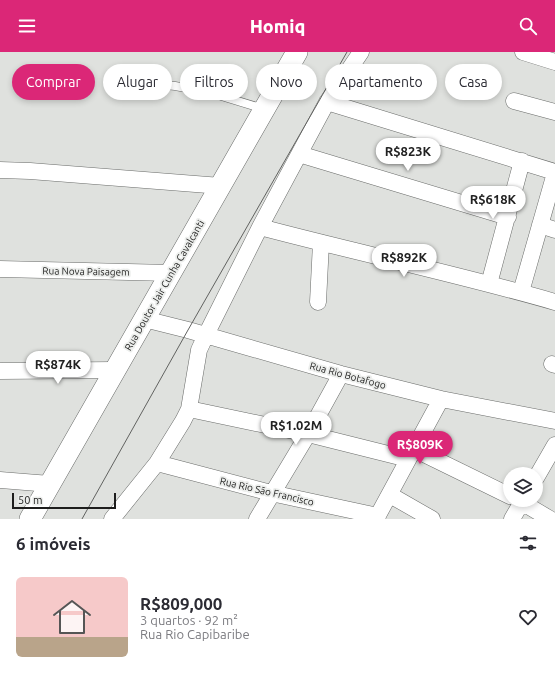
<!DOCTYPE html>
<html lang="pt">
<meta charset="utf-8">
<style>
:root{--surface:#fff;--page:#f7f7f7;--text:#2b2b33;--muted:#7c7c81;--line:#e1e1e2;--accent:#db2777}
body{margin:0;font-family:Ubuntu,sans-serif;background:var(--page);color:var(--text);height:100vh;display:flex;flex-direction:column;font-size:15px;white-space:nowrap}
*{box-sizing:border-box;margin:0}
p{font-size:13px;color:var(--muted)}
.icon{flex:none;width:22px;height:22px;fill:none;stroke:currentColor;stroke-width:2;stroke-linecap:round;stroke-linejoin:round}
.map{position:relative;height:467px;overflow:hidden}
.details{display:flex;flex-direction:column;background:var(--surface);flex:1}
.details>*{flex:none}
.guide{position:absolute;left:12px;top:12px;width:531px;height:36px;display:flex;gap:8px}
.controls{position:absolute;left:503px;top:415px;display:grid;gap:8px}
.controls a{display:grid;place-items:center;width:40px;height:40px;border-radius:50%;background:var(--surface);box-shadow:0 2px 6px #0003;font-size:20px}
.scale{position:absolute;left:12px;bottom:10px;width:104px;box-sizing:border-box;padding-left:4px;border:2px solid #1d1d1c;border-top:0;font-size:11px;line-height:14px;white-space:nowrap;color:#1d1d1c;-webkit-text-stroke:3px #eceeec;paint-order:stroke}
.price{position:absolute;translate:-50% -34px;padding:0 9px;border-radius:14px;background:#fff;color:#222;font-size:13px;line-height:26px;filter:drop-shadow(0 1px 2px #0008)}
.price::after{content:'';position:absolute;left:50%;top:24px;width:12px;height:9px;margin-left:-6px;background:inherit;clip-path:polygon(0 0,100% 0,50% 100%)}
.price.selected{background:var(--accent);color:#fff}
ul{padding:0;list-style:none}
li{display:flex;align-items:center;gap:12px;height:100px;padding:0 16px}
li+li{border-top:1px solid var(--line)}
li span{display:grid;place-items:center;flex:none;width:112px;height:80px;border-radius:6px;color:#555}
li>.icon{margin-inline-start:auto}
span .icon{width:48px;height:48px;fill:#fffc;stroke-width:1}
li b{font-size:17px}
h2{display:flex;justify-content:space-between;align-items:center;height:48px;padding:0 16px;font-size:17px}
.chip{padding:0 14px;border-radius:18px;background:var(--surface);box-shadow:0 2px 6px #0003;font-size:14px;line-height:36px}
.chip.selected{background:var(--accent);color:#fff}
header{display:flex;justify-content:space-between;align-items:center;height:52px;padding:0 16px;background:var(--accent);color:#fff;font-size:18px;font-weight:800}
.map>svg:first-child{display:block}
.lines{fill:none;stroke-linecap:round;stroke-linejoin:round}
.service-casing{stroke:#6a6c6a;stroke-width:9}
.minor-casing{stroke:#6a6c6a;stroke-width:17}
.tertiary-casing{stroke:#6a6c6a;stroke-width:22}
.service{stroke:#fff;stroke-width:8}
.minor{stroke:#fff;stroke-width:16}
.tertiary{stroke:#fff;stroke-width:21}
.tram{stroke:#616260;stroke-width:1}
.labels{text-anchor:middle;stroke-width:3.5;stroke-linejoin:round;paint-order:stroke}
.street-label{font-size:10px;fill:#1d1d1c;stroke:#eceeec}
</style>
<header><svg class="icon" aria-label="menu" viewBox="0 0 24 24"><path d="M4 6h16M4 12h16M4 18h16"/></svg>Homiq<svg class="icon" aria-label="search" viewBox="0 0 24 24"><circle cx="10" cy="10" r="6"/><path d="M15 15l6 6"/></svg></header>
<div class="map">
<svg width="555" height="467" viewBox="0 0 555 467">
<rect width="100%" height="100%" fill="#dfe1de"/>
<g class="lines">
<!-- service casing -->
<g class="service-casing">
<path id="service" d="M129,29L175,34L208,40L264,57"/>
</g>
<!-- minor casing -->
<g class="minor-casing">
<path id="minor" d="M523,0L555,10
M514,49L555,60
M327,50L555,120
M299,102L508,165
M0,118L30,119L221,134
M540,173L555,178
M260,175C358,201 458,222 555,250
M0,217L171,221
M489,232L522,109
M521,240L555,121
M318,250L321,191
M144,267L188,278L341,322L441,347L555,369
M552,312L555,313
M0,319L115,318
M189,357L308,382L408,407
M414,397L510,444
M157,411L271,441L378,464
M536,426L555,393
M0,428L50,432
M390,443L432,467
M518,448L550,467
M112,467L157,411L183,369L189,357L199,298L206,283L260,175L327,50L361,0
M257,467L308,382L341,322
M376,467L441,347
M512,467L523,448"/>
</g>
<!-- tertiary casing -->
<g class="tertiary-casing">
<path id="tertiary" d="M30,467L297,0"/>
</g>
<!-- service -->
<use href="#service" class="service"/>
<!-- minor -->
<use href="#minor" class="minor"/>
<!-- tertiary -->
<use href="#tertiary" class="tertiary"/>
<!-- tram -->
<path class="tram" d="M82,467L188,278L347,0"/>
</g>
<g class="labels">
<!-- street labels -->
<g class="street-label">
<text transform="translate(86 219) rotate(1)" y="4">Rua Nova Paisagem</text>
<text transform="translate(164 233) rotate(-60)" y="4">Rua Doutor Jair Cunha Cavalcanti</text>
<text transform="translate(348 323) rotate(15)" y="4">Rua Rio Botafogo</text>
<text transform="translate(267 439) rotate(13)" y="4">Rua Rio São Francisco</text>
</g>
</g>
</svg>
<div class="controls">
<a><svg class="icon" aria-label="layers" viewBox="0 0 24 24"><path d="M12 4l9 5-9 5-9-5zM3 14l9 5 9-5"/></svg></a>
</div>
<div class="scale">50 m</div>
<b class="price" style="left:408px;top:120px">R$823K</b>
<b class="price" style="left:493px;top:168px">R$618K</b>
<b class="price" style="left:404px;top:226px">R$892K</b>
<b class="price" style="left:58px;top:333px">R$874K</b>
<b class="price" style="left:296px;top:394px">R$1.02M</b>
<b class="price selected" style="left:420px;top:413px">R$809K</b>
<div class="guide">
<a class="chip selected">Comprar</a>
<a class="chip">Alugar</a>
<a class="chip">Filtros</a>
<a class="chip">Novo</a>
<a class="chip">Apartamento</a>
<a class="chip">Casa</a>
</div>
</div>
<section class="details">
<h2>6 imóveis<svg class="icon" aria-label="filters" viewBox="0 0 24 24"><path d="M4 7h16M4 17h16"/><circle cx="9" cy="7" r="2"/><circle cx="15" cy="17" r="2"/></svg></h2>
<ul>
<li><span style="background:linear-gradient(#f6c9c9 75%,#b9a48a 0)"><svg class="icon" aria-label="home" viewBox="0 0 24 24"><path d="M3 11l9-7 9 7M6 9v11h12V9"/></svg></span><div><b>R$809,000</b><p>3 quartos · 92 m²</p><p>Rua Rio Capibaribe</p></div><svg class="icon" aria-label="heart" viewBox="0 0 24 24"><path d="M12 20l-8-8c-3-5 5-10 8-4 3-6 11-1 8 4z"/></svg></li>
</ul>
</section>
